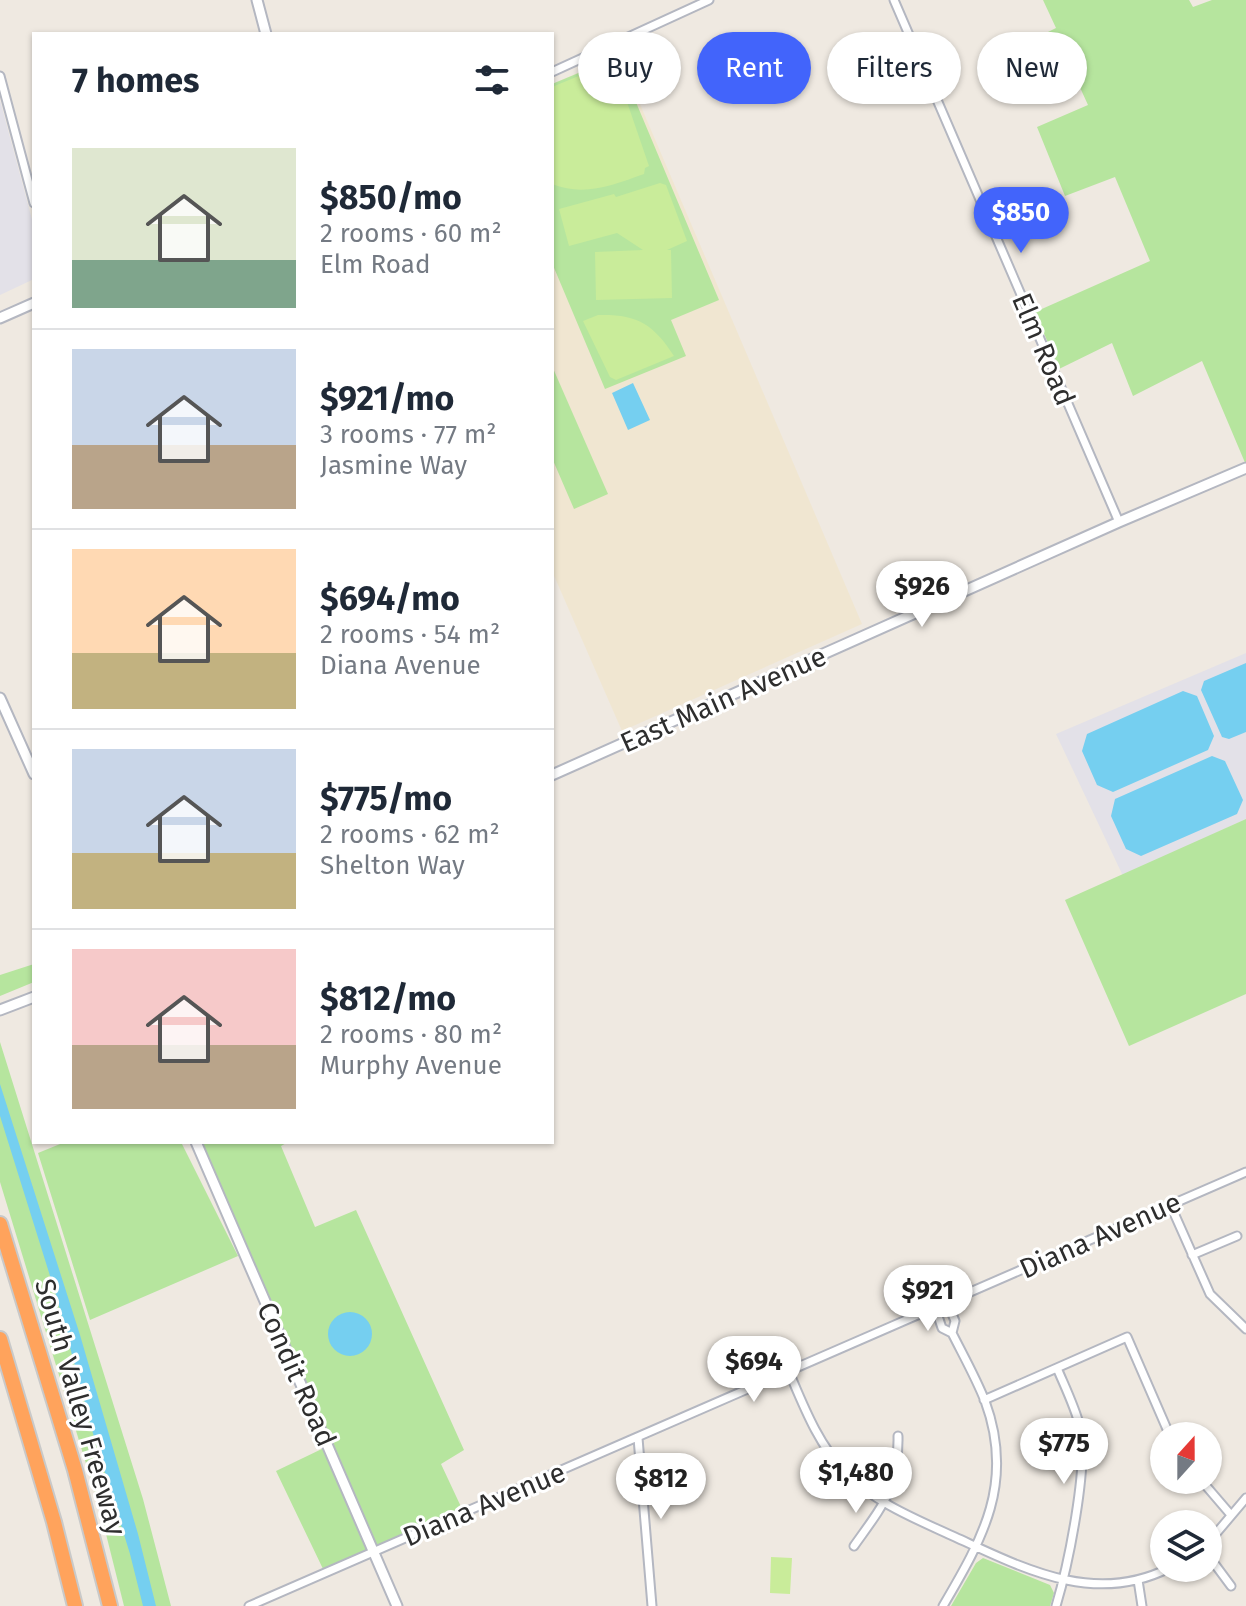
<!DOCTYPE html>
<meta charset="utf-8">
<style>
:root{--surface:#fff;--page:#f6f6f7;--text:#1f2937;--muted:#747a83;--line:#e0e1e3;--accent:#4264fb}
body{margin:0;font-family:"Fira Sans",sans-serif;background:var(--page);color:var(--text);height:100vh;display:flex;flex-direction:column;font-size:30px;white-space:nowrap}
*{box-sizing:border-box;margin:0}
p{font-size:26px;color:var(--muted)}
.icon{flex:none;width:44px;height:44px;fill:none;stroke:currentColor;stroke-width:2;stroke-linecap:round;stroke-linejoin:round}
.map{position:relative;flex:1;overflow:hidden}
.drawer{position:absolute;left:32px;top:32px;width:522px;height:1112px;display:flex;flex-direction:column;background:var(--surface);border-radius:0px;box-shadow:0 2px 6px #0004}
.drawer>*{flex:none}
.banner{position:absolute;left:578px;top:32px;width:548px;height:72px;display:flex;gap:16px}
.needle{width:52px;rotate:21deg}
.buttons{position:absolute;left:1150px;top:1422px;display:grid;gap:16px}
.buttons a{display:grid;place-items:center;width:72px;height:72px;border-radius:50%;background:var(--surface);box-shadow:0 2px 6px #0004;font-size:40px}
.price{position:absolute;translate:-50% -68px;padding:0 18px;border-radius:28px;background:#fff;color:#222;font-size:26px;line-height:52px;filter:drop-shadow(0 2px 4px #0008)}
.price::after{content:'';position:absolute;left:50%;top:48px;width:24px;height:18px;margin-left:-12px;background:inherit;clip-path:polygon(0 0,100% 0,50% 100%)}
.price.on{background:var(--accent);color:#fff}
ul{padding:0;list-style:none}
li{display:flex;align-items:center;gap:24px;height:200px;padding:0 40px}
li+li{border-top:2px solid var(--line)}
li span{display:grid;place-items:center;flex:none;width:224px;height:160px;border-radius:0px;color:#555}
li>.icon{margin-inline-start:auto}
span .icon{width:96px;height:96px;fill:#fffc;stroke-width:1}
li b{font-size:34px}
h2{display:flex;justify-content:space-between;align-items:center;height:96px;padding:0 40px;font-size:34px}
.tag{padding:0 28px;border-radius:36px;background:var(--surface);box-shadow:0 2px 6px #0004;font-size:28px;line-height:72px}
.tag.on{background:var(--accent);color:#fff}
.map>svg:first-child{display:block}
.industrial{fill:#e3e1e8}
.education{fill:#f0e6d1}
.green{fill:#b6e59e}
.pitch{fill:#c9ec9a}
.water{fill:#75cff0}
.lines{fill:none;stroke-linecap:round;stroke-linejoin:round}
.minor-casing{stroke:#b4b7c1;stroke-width:11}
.tertiary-casing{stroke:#b4b7c1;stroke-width:13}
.motorway-casing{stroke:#c9c9c9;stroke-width:18}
.minor{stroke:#fff;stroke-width:7}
.tertiary{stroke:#fff;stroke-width:9}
.motorway{stroke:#ffa35c;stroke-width:14}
.labels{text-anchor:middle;stroke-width:6;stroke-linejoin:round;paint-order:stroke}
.street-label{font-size:28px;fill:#2e2e2e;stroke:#fff}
</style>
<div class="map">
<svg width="1246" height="1606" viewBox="0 0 1246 1606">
<rect width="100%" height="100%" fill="#efe9e1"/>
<!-- industrial -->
<path class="industrial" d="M0,100L34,227V279L0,295Z
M1246,653V819L1123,876L1056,734Z"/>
<!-- education -->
<path class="education" d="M619,55L862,624L622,731L552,571V84Z"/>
<!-- green -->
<path class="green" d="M1043,0H1189L1193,7L1212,0H1246V465L1202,361L1133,396L1112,343L1059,369L1035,312L1150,261L1115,177L1065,196L1037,127L1088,105L1072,70L1017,93L1004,54L1056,28Z
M617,57L719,300L671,320L686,356L605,389L552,263V84Z
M552,366L608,494L574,509L552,458Z
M1246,819V994L1129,1046L1065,900Z
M34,964V982L0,996V975Z
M0,1042L143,1499L171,1606H124L99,1506L0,1182Z
M65,1142H181L238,1256L90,1320L38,1153Z
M197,1142H288L281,1146L315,1227L356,1210L464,1450L441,1464L463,1511L324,1571L276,1471L328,1446Z
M983,1558L1050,1585L1054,1593L1050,1606H951L976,1563Z"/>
<!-- pitch -->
<path class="pitch" d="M603,66L616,70L649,166L645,168L644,174C613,185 584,197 552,184V87Z
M660,183L666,185L687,241L667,250H671L672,298L596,300L595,252L643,250L617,233L569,246L559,209L614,194L616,197Z
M598,315C636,314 653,323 674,356L616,380L610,377L583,321Z
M771,1557L792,1558L790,1594L770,1593Z"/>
<!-- water -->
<path class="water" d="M633,383L650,420L628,430L612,393Z
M1246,663V732L1229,739L1222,737L1201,690L1204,681Z
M1183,691L1197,696L1214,736L1208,750L1113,792L1097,785L1082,751L1087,734Z
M1212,756L1225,761L1243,800L1237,814L1141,856L1126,849L1111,816L1115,799Z
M0,1084L80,1335L138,1534L156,1606H143L130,1554L94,1437L56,1295L0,1116Z
M328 1334a22 22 0 1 1 44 0a22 22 0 1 1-44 0Z"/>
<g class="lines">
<!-- minor casing -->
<g class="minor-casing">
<path id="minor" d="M894,0L1119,522
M552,72L709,0
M0,76L34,203
M1170,1204L1210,1294L1246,1329
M1192,1255L1237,1236
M947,1302L955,1321L952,1333
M935,1307L942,1328L952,1333C963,1355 976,1378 985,1401C1015,1482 983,1538 943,1606
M789,1372C804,1407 818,1444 845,1472C875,1503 916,1519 955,1537C1023,1568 1094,1606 1169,1568
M984,1400L1127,1337L1170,1436
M638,1438L652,1606
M1201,1480L1231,1515
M1208,1543L1246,1498
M854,1546C883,1505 899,1488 898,1436
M1208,1555L1231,1586
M1138,1580L1142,1606
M249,1606L1246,1172
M1056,1606C1068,1566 1089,1465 1080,1427C1075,1407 1065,1387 1057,1368"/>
</g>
<!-- tertiary casing -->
<g class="tertiary-casing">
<path id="tertiary" d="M257,0L266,34
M0,318L34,303
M0,698L34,774
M552,775L1119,522L1246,468
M0,1010L34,997
M196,1142L397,1606"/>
</g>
<!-- motorway casing -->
<g class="motorway-casing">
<path id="motorway" d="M0,1224L75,1470L110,1606
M0,1339L54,1522L75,1606"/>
</g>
<!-- minor -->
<use href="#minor" class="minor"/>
<!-- tertiary -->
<use href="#tertiary" class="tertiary"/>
<!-- motorway -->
<use href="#motorway" class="motorway"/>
</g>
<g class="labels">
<!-- street labels -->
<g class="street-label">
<text transform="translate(1044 349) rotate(67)" y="10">Elm Road</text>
<text transform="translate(723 699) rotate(-24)" y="10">East Main Avenue</text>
<text transform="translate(1100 1235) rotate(-24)" y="10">Diana Avenue</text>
<text transform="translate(297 1374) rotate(66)" y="10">Condit Road</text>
<text transform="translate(81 1407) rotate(74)" y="10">South Valley Freeway</text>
<text transform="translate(484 1504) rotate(-23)" y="10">Diana Avenue</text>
</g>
</g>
</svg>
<div class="buttons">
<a><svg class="needle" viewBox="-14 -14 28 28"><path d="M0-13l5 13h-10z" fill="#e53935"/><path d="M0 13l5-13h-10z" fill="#747a83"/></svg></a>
<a><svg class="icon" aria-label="layers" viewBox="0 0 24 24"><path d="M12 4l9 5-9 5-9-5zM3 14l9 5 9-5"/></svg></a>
</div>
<b class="price on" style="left:1021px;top:255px">$850</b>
<b class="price" style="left:922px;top:629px">$926</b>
<b class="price" style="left:928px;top:1333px">$921</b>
<b class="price" style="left:754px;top:1404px">$694</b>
<b class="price" style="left:1064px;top:1486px">$775</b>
<b class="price" style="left:856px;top:1515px">$1,480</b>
<b class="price" style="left:661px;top:1521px">$812</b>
<div class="banner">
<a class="tag">Buy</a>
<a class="tag on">Rent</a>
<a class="tag">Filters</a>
<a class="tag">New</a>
</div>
<section class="drawer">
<h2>7 homes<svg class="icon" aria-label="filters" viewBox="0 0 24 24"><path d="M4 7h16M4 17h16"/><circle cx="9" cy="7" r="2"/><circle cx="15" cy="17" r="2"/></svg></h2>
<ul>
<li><span style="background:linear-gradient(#dfe7d0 70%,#7fa58c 0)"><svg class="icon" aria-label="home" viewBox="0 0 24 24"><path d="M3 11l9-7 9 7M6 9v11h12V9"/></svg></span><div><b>$850/mo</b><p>2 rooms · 60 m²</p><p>Elm Road</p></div></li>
<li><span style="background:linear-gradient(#c9d6e8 60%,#b9a48a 0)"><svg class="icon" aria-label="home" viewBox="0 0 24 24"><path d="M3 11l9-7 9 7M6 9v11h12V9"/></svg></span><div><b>$921/mo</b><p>3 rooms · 77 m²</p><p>Jasmine Way</p></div></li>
<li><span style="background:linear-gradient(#ffd9b3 65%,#c2b280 0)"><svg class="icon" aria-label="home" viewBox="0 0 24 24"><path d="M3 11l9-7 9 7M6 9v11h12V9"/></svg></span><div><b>$694/mo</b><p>2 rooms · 54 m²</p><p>Diana Avenue</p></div></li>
<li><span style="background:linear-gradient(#c9d6e8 65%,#c2b280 0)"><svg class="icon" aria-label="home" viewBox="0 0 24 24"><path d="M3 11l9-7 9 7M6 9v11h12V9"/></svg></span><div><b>$775/mo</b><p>2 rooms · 62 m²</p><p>Shelton Way</p></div></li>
<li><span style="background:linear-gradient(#f6c9c9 60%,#b9a48a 0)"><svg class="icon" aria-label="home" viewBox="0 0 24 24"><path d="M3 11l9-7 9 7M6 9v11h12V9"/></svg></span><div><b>$812/mo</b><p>2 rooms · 80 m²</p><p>Murphy Avenue</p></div></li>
</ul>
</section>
</div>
